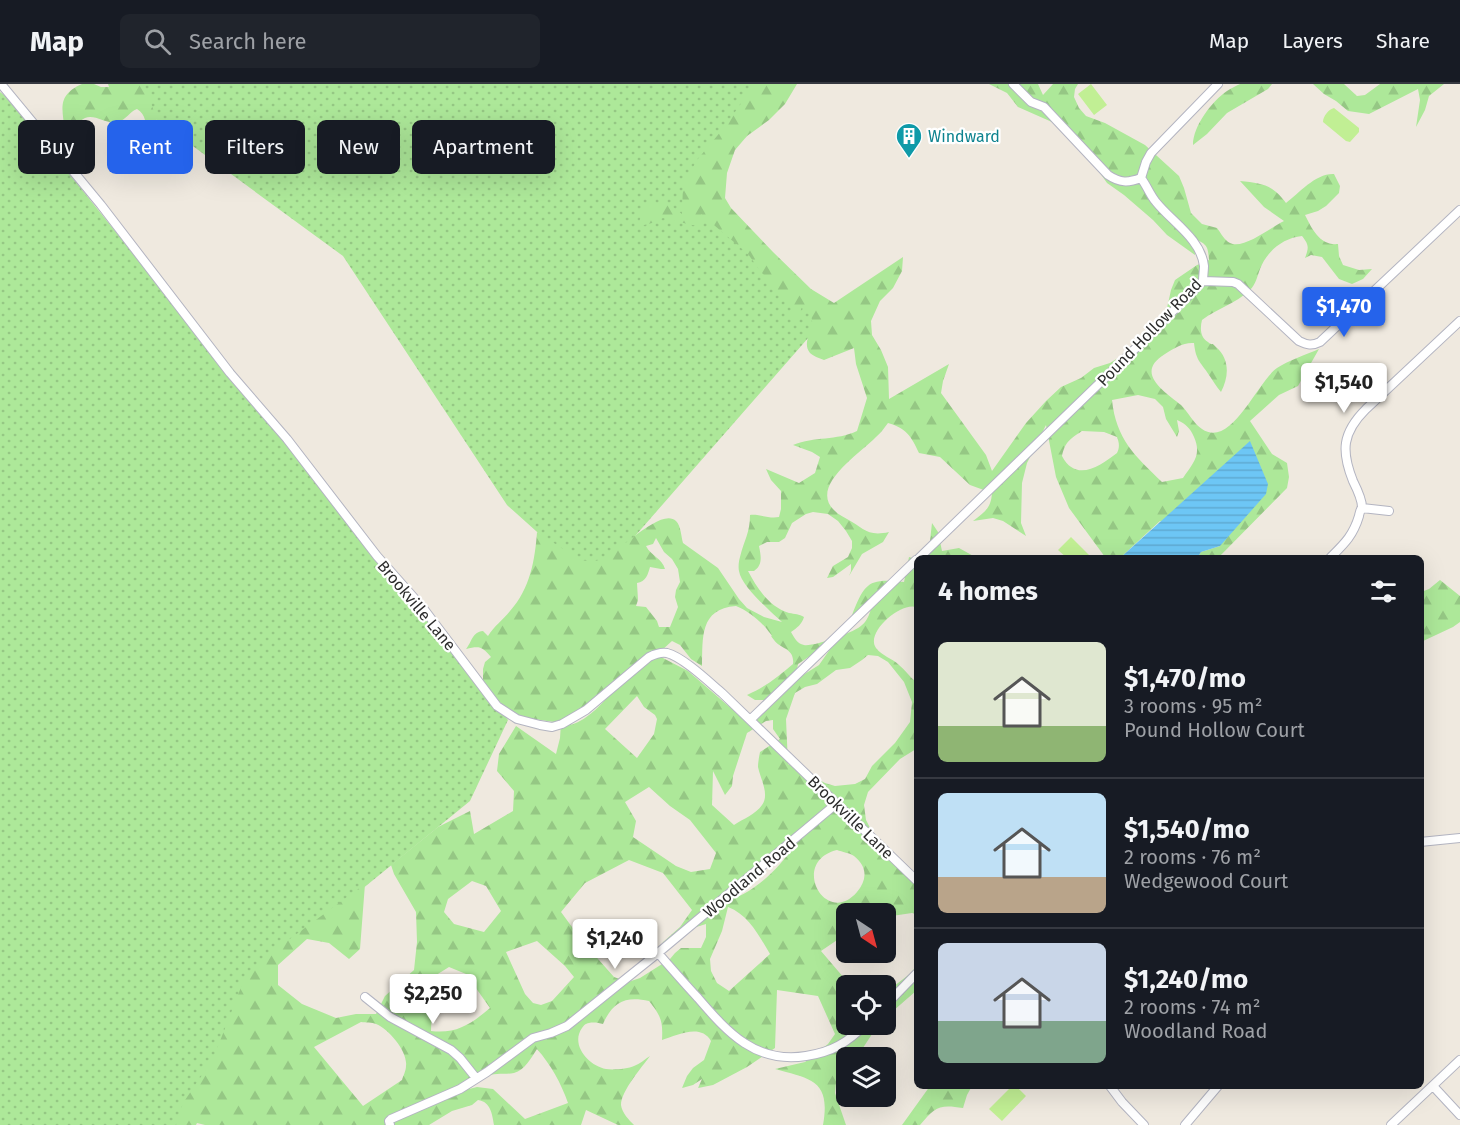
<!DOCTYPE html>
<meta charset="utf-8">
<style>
:root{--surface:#171b24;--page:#20242c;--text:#f1f3f6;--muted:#9ea1a6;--line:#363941;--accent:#2563eb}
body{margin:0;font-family:"Fira Sans",sans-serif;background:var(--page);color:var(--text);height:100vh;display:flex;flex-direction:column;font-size:22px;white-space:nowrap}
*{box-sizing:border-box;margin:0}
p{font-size:20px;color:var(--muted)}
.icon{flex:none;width:33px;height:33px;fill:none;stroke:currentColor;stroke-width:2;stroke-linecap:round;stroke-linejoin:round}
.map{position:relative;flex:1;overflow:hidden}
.details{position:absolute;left:914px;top:471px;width:510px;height:534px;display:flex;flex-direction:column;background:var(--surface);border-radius:9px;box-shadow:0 6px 24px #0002}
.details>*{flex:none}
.top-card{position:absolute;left:18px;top:36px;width:570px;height:54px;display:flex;gap:12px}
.needle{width:39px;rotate:144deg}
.tools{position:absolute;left:836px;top:819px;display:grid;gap:12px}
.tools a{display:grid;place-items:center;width:60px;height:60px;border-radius:9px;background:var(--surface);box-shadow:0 6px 24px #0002;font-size:30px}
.price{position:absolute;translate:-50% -51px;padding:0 14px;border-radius:6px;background:#fff;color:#222;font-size:20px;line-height:39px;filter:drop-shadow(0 2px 3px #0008)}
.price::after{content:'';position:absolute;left:50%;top:36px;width:18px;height:14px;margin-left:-9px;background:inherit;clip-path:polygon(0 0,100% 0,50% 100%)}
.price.active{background:var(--accent);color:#fff}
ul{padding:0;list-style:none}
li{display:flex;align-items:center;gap:18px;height:150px;padding:0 24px}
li+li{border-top:2px solid var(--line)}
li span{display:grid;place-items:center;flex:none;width:168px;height:120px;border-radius:9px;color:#555}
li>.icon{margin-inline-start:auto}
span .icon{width:72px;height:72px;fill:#fffc;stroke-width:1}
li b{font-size:26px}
h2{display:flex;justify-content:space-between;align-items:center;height:72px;padding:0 24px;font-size:26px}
.pill{padding:0 21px;border-radius:9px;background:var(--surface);box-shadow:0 6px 24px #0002;font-size:21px;line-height:54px}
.pill.active{background:var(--accent);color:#fff}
header{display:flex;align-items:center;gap:36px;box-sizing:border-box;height:84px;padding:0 30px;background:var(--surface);border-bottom:2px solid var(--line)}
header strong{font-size:28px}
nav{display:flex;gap:33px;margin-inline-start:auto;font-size:21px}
.search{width:420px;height:54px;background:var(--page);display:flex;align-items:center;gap:15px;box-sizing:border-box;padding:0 21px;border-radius:9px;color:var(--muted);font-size:22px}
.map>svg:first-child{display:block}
.grass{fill:url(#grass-dots)}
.forest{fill:url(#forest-firs);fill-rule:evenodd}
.pitch{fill:#c1ef94}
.water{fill:url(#water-rules)}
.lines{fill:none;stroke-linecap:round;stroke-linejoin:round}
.minor-casing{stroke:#b3b4c1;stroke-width:10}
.minor{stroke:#fff;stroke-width:8}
.labels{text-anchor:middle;stroke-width:4.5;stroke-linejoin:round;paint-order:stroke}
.culture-label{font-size:16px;fill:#0d838f;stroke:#fff;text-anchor:start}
.street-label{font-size:16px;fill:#2d2d2d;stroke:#fff}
</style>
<header>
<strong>Map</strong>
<div class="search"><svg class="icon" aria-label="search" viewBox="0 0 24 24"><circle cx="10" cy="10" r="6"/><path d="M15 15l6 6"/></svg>Search here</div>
<nav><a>Map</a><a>Layers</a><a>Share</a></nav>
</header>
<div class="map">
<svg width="1460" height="1041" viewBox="0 0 1460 1041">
<defs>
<pattern id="grass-dots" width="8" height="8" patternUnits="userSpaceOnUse" patternTransform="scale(1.5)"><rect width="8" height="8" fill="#ade899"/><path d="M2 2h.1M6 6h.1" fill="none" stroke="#95c784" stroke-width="1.8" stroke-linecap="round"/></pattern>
<pattern id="forest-firs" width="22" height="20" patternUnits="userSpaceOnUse" patternTransform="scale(1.5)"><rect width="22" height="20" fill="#ade899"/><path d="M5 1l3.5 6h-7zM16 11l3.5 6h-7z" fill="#95c784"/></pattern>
<pattern id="water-rules" width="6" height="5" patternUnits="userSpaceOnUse" patternTransform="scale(1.5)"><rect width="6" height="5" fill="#6dc6f5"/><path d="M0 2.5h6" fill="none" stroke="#5faad2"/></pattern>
</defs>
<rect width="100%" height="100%" fill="#efe9df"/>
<!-- grass -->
<path class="grass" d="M116,0H777L694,107L830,229L594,499L507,421L343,172L138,22Z
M0,8L9,15L508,636L470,717L253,894L184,1041H0Z"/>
<!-- forest -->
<path class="forest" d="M82,0H94L101,3H109L108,0H144L157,36L150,45L148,51C146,41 146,30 137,25C129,28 126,36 118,38C106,41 96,30 85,34C81,36 71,44 65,47C62,24 57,11 82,0Z
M755,0H797L785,20L769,36L747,52L735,66L727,89L725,114L731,124L773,168L811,205L834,219L903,173L902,187L893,204L880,217L871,237L872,251L881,266L888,283L889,315L949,280L943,297L941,309L986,371L992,387L1026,339L1046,317L1061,303L1081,294L1094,284L1110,279L1156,250L1167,224L1171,206L1175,196L1197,181L1209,176C1208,162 1207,160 1194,155L1195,171L1167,151L1153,136L1124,111L1107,99L1070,46L1018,23L1007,9L989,0H1038L1043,11L1053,0H1078L1075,5L1074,13L1079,24L1086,32L1105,39L1145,61L1179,92L1184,104L1191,129L1202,140L1217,144C1221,149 1224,156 1230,159C1243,166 1271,143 1284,137L1264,123L1240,97C1262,99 1273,101 1286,119C1299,109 1316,89 1334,90L1340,102L1339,109L1326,122L1318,127L1305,131C1312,145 1320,162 1338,160L1339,172L1343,181L1359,186L1372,185L1363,195L1352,200L1339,195L1322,173L1311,171L1305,174C1309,163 1309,161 1302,152C1283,154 1267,167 1260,185C1257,193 1256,200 1250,206C1235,220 1218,224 1202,236C1200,244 1200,253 1208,258C1214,263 1210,257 1216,263C1230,275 1229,293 1221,308C1216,302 1213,297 1209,291C1200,277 1196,277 1194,259C1184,258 1174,264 1165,270C1134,289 1164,307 1181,321C1188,328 1194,340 1202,345C1231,365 1257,298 1277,284C1287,277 1308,270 1319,265L1298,302L1279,311L1250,337L1272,370L1287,379L1289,393L1287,404L1218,474H1197L1201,468L1220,462L1160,437L1120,474H1104L1105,473L1069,424L1056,393L1046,341L1027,379L1022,399L1021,439L1026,452L1003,437L993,434L973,437C985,428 991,424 992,409L970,401L940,373L919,369C911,352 906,344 888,339C884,344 881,349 876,353C855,374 797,410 847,435C864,444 867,453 889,448L883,458L862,470L849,492L851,487V480L833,493L827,494L833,482L848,473L852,464V457L846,447L838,437L828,430L813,428L806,430L792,439L785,454L779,458H767L759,462C761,472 763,481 754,487H748C757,504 769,523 789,529C795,530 799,530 804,533C802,540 797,544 791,548C794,553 797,560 804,561C813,563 856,548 862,541C867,537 869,531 871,525L852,531C865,498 869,494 904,498L909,473L916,475V523C900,518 865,549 876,564C882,572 892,574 899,581C905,586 910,593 916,598V665L900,675L868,708L864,721L866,736L886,775L916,789V830L912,829L885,833V830H846V850L821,867L850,901L846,902V940L878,941L857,973L846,974V987L836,999L835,1009L846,1041H823C831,996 811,995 775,985L805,978L828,960L835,950L818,912L777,906L775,964L747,983L713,1001L698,1004L702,995L693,1001L682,1004L687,992L693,984L704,976L711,957C701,939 677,951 662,956C663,937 661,932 649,917C626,912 613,917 603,940C599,939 594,938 589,939C585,940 585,940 582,944C570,961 589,982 606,985C613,986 628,985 634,982C640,980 645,975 650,972C642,983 621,1007 621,1021C622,1029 629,1036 634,1041H618L586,1026L581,1041H494C492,1030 491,1018 478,1016L472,1021L452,1027L429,1041H205L197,1039L196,1041H176L183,1019L213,975L245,893L272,868L365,800L360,865L349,875L329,859L307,855L278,881V901L302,920L336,934L356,930H376L385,912L414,886L417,858L416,828L394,790L391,781L438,743L470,727L474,750L513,727L514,707L497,687L499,670L516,642L556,670L560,654L561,639L520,633L510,628L488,607L483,596V585L485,578L491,573C482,562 479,562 466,565C472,558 472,548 483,547L488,552C494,542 503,536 510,527C530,505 535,476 537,448L580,476C587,477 593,478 599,476C617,471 661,422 676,437C681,442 681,452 683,459L718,484L739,515L747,524L764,533L782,538C771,528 741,502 739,487C738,483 739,476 740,473C744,456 750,449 750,431C760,430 769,435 779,433L781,425V407L771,396L766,385L799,399L815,389L820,373L812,368L793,361C815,352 836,357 857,347L867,314L856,280L854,264L824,276C819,274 813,272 810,269C798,254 826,238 802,223L798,233L792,240V226L770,197L761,188L748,170L701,130L703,142L692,141L663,134L652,139L640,142C638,133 644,127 649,120L670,121L682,130L683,101L697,76L722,46ZM1138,311L1155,315L1163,323L1166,335L1177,353L1179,347L1177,336C1186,340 1190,344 1194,353C1202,371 1193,379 1183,394L1162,398C1135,372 1116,355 1112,316ZM1082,347L1104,348L1117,353C1119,358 1120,363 1117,369C1100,382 1076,399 1062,372C1065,358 1070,355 1082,347ZM656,454L664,468L672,475L678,485L680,498L676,506L675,513L678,523L670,543H659L657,537L646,523L636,522L638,516L637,499C646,498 648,490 650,483L661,485H665C662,474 651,472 646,462L653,460ZM736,522C747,526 762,538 769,548C775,555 768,549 774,556C780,565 795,564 793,580C778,593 765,603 747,611L755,616H764L763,630L748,639L688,587L661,573L651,576L672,557L680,561L691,575L702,582C703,554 699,525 736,522ZM833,561L819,581L795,596L798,580L810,572ZM868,571L878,572L888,578L904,598L912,618L910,638L895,659L872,682L865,695L855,700L835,702L825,699L788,680L786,635L795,609L805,603L817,600L836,586L850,584L862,576ZM616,603C604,618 589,635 571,641C583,621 595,612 616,603ZM637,612L644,623L655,631L657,635L654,650L637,674L605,645ZM773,636V645L780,655L760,668C759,673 758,678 758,683C760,694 770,710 762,721C756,730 743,735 734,741L712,721L713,687L725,711L732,702L733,692L747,649L766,637ZM649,703L670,722L690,736L716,769L710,785L691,788L676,782L633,753L636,737L625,718ZM793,763C781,782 756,807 734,814C746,787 764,769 793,763ZM837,766C842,768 850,769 854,772C868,783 867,796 857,808C826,844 789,778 837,766ZM629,776L663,789L692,826L680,843L662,859L693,844L706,840V853L701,864H681L675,869L670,875L640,894L628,898L614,893L583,858L561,828L585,799ZM472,797L486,802L501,827L484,848L454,840L444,828L448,815ZM728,823C749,831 759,852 770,870L729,907L717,899L711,887L710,875L722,847ZM537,857L565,882L574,893L552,917L541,921L533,919L525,910L506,868ZM449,883L466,890L490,924C471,940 457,950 431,947L433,893ZM361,938C366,939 372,938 376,940C389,945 408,968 406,982C406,987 403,992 402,996L363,1022L314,963ZM537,965C551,981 561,999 568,1019L525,1035L493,1005L477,1003L469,1005C474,1002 479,996 485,993C494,988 504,991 514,989C525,986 531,974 537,965Z
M1240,0H1272L1268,5L1227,29L1207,50L1193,61C1193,42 1212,17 1227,7C1231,4 1236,2 1240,0Z
M1313,0H1344L1357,12L1365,11L1380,0H1444L1429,12L1425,26L1416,43L1420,16L1418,5L1369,30L1348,27L1336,17L1324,10Z
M932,439L938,448L942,467L959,464L977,474H928Z
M1440,496L1460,512V538L1453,543L1421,558V508L1429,505Z
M916,882V907L885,934V909L911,889Z
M930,1002H972L967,1011L963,1024C939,1020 935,1023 920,1041H902Z"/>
<!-- pitch -->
<path class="pitch" d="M1091,0L1107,21L1094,31L1078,10Z
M1334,24L1359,44V48L1350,58L1346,57L1323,38C1323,32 1329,25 1334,24Z
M1071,453L1092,474H1067L1058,466Z
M1012,1002H1016L1026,1012L1002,1037L989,1025Z"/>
<!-- water -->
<path class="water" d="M1250,357L1268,400L1266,410L1220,462L1201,468L1197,474H1120Z"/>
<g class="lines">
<!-- minor casing -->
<g class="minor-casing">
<path id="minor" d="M1,0L101,121L230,289L287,355L377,472L423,524L497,622L517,635L540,641L552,643L562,640L586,626L649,573C655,570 661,568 667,569C683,573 709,598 722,609L916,796
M1013,0L1031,18L1044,23L1108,91C1120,99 1128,99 1141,94
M1203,197L1233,198L1238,200L1299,257C1307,261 1312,262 1320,258L1460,126
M1362,424L1389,427
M919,474L1144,256L1203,197C1203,192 1204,187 1204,182C1201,155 1172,138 1156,118C1150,111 1147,102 1141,94L1146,78L1151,69L1218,0
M1330,474C1344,460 1353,452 1359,432C1359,431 1361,424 1362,423C1362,415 1357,405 1353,397C1341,367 1342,349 1366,325L1460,237
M750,636L916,476
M1420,758L1460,754
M658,869C671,884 684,899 698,914C728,949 756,980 806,972C832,968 847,959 866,940
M365,913L390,933L451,966L460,974L476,994
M885,922L916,890
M1110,1002L1122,1018L1144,1041
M1433,1002L1460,1031
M390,1041L389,1037L391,1035L460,1005L487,988L533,954L551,949L567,942L658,869L836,720
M1185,1041L1218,1002
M1391,1041L1460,976"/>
</g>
<!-- minor -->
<use href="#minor" class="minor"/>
</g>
<!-- icons -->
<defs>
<g id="building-pin" transform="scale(1.35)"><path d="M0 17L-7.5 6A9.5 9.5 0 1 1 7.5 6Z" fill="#0f9aa8" stroke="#fff"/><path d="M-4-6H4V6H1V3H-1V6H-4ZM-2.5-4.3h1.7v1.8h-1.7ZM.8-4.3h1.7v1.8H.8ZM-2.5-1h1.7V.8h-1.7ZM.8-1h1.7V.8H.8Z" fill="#fff"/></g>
</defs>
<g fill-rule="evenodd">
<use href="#building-pin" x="909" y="52"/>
</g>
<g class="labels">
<!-- culture labels -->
<g class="culture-label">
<text x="928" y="58">Windward</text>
</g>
<!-- street labels -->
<g class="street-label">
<text transform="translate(1149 248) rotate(-46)" y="6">Pound Hollow Road</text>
<text transform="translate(417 521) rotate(50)" y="6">Brookville Lane</text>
<text transform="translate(851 733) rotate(44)" y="6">Brookville Lane</text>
<text transform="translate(749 793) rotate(-40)" y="6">Woodland Road</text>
</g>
</g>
</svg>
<div class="tools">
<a><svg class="needle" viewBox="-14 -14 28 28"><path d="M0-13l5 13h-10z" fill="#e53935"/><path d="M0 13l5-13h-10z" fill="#9ea1a6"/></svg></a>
<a><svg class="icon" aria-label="locate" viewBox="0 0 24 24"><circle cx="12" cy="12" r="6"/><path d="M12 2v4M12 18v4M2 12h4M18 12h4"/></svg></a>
<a><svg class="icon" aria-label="layers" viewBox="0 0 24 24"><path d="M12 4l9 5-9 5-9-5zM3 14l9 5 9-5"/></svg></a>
</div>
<b class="price active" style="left:1344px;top:254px">$1,470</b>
<b class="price" style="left:1344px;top:330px">$1,540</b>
<b class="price" style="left:615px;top:886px">$1,240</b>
<b class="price" style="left:433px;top:941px">$2,250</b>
<div class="top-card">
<a class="pill">Buy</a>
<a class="pill active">Rent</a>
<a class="pill">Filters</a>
<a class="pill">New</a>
<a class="pill">Apartment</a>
</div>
<section class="details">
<h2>4 homes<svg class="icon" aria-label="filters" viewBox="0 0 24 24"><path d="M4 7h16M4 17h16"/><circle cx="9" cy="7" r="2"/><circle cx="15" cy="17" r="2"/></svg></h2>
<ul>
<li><span style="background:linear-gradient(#dfe7d0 70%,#8fb573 0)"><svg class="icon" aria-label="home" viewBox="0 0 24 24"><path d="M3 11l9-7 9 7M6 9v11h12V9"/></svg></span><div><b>$1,470/mo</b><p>3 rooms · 95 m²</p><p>Pound Hollow Court</p></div></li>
<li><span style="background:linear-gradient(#bfe0f5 70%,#b9a48a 0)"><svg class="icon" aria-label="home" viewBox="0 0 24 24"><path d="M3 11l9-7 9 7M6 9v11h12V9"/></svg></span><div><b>$1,540/mo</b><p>2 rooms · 76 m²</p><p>Wedgewood Court</p></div></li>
<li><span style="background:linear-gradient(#c9d6e8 65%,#7fa58c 0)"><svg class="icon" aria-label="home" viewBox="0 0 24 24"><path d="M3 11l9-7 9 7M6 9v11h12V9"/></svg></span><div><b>$1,240/mo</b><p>2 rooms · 74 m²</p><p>Woodland Road</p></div></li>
</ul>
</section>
</div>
